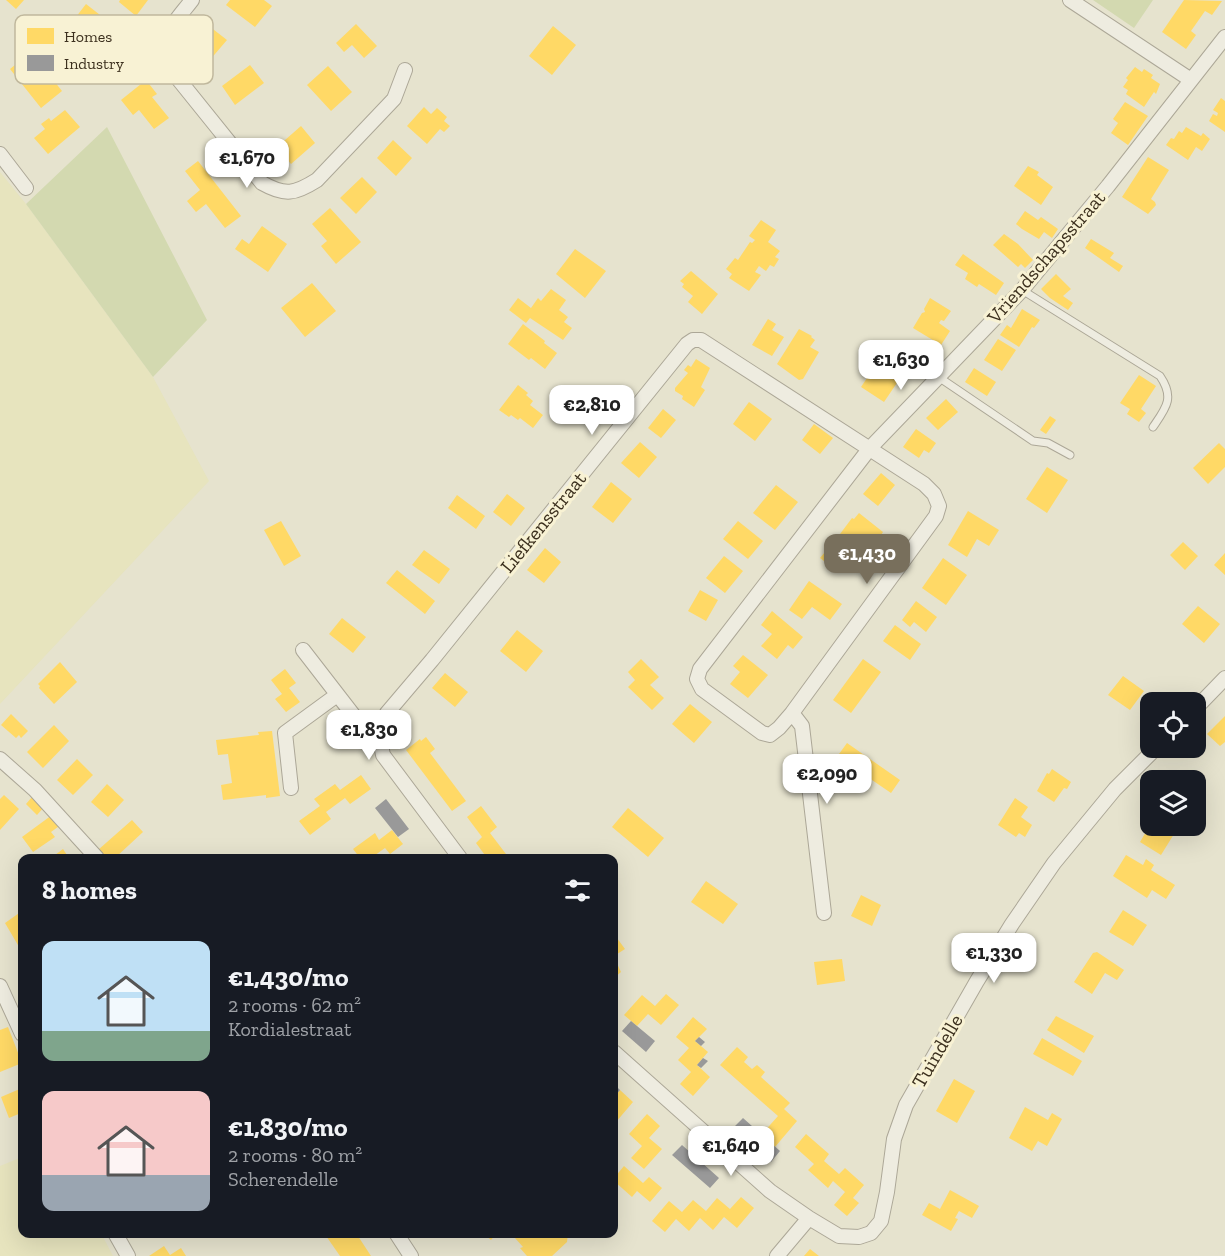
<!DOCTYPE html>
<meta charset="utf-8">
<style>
:root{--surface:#171b24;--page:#242831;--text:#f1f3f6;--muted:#9ea1a6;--accent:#786f5c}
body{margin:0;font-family:"Zilla Slab",serif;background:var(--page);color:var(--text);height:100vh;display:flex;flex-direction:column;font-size:22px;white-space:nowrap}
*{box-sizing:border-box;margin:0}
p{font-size:20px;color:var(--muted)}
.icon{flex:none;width:33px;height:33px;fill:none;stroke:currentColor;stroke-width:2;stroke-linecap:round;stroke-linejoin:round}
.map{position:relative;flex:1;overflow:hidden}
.panel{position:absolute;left:18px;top:854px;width:600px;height:384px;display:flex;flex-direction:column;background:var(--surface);border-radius:12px;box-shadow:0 6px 24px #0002}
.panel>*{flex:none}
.fabs{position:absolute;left:1140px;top:692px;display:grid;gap:12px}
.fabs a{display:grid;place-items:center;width:66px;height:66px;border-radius:12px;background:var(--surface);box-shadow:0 6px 24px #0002;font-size:30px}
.price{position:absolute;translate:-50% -51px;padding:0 14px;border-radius:12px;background:#fff;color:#222;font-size:20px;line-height:39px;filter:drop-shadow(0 2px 3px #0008)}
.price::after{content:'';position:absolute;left:50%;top:36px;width:18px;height:14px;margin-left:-9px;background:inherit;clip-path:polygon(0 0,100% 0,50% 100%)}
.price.on{background:var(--accent);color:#fff}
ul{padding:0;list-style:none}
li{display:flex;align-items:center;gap:18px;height:150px;padding:0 24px}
li span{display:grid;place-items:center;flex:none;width:168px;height:120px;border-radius:12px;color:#555}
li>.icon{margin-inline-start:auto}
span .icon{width:72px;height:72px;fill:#fffc;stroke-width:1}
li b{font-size:26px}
h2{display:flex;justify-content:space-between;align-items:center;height:72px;padding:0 24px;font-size:26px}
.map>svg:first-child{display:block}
.farmland{fill:#e7e4be}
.green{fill:#d3d9b0}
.homes{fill:#ffd966}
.industry{fill:#999}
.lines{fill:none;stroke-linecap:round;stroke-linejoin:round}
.service-casing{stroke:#aca797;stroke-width:9}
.minor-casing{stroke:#aca797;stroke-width:16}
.service{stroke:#eeece0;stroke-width:7}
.minor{stroke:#eeece0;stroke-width:14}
.labels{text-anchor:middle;stroke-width:6;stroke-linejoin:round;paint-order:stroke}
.street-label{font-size:20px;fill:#3c301e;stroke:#f8f2d4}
.key{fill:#f8f2d4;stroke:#c0b89d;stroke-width:1.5}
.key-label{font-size:16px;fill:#3c301e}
</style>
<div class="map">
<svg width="1225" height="1256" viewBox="0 0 1225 1256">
<rect width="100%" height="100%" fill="#e6e3ce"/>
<!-- farmland -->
<path class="farmland" d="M0,172L26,204L153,377L209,481L0,704Z
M22,1157V1233H101L113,1256H0V1166Z"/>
<!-- green -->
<path class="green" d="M1093,0H1153L1134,28Z
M107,127L207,320L153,377L26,204Z"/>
<!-- homes -->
<path class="homes" d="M6,0H24L16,9Z
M120,0H148L136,16L119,2Z
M230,0H264L272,6L255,27L226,5Z
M1184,0L1222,1L1212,15L1205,11L1191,31L1196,35L1186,49L1162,32Z
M86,4L118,29L100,51L69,26Z
M356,24L377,46L364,58L352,45L344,52L336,43Z
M209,26L227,40L209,61L192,47Z
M553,26L576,45L552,75L529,56Z
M31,52L62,91L41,108L10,69Z
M250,65L264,83L235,105L222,86Z
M328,66L352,92L331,111L307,85Z
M1135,67L1142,72L1144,69L1153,75L1151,78L1160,84L1156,94L1154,92L1144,107L1126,94L1128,90L1123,87L1128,80L1126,78Z
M146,80L157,94L152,97L169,118L154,129L139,110L133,115L121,100Z
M1221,98L1225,101V132L1209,121L1213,114L1217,116L1218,113L1213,110Z
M1125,102L1148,116L1128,145L1111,133L1118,123L1113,119Z
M424,107L431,114L437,108L447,117L444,121L450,126L444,132L440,129L427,144L407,126Z
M65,110L80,127L48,154L34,138L45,129L41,124L49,118L51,121Z
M301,126L315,143L291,164L277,147Z
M1186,127L1201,136L1203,133L1210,139L1202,151L1196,147L1188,160L1166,145L1171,138L1174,139L1179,131L1182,133Z
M393,140L412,158L396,176L377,158Z
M1148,157L1169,170L1151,199L1155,202L1156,205L1148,214L1122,197Z
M198,161L241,216L225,228L206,204L196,212L187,201L200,190L185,171Z
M1028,166L1039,172L1037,175L1053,187L1041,205L1014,186Z
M362,177L377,192L356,214L340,198Z
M330,208L361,242L336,264L321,246L327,241L312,224Z
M1025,211L1038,220L1041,217L1058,229L1052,238L1044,232L1039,239L1022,229L1016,224Z
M761,220L776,230L768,242L780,251L775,257L779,259L774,267L770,265L766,271L759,266L755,272L761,275L749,291L729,278L732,274L726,269L735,258L738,260L750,242L752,243L755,240L749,236Z
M262,226L287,244L268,272L235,249L242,239L249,244Z
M1004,234L1018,244L1033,260L1025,268L1021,264L1018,267L993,245Z
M1091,239L1114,253L1110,258L1123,266L1119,272L1085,248Z
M575,249L606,271L585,298L556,274Z
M963,254L1004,283L996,295L979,284L977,287L965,279L968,273L955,265Z
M691,271L718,294L702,314L688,302L693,296L682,287L684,284L680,281Z
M1056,274L1071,289L1063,296L1073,303L1068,310L1050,298L1041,289Z
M312,283L336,311L305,337L281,308Z
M551,289L566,300L559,310L568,317L564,322L572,328L563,340L530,318L526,323L509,310L518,298L531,308L538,298L541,301Z
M930,298L951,311L944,321L941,320L939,323L950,331L941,345L913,328L922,313L925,312L924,309Z
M1022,309L1040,320L1034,328L1032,327L1019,347L1000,335L1007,325L1011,328Z
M768,319L776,324L772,330L784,337L772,356L752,345Z
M523,324L545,341L544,343L557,353L545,369L531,358L529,360L508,344Z
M799,329L812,336L811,337L815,340L810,347L819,352L803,379L799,380L777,364Z
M998,339L1016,350L1002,371L984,360Z
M874,355L903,374L884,402L861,387L871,372L865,369Z
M696,359L710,368L701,387L705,390L694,407L682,399L683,396L675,391V388L688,373L684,370L688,365L691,367Z
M974,368L996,382L987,396L965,382Z
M1139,375L1156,386L1141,409L1146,413L1139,422L1127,414L1130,409L1120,403Z
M518,385L528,393L526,395L533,401L530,405L543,415L533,428L520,418L518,420L511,415L509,417L499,410Z
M946,399L958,412L938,430L926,418Z
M749,402L772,419L755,441L733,424Z
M663,409L676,420L661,438L648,428Z
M1050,416L1056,420L1046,434L1040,430Z
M814,424L833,438L820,454L802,440Z
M916,429L936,443L929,453L924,450L919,458L903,447Z
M640,442L657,457L639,478L621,463Z
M1219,443L1225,449V467L1208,484L1193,468Z
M1047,467L1068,480L1047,513L1026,499Z
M881,473L895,485L878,506L863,494Z
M611,482L632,499L613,523L592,507Z
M776,485L798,502L775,530L753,513Z
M507,494L525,508L511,526L493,512Z
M457,495L485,516L476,529L448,508Z
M968,511L999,530L989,546L977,539L967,557L948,545Z
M859,513L883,532L879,538L880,539L868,555L840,534L852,518L854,519Z
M281,521L301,556L284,566L264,530Z
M738,521L763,541L748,559L723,539Z
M834,541L851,554L837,571L820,558Z
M1183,542L1198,556L1185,570L1170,555Z
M545,548L561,562L544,583L527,570Z
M424,550L450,569L439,584L412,565Z
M1225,553V575L1214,565Z
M724,556L743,571L725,593L706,578Z
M943,558L967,575L946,605L922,588Z
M397,570L435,601L425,614L386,583Z
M809,581L842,604L830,620L812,607L802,619L789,610Z
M700,590L718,600L706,621L688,611Z
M916,601L937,617L926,632L914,622L910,627L902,620Z
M1198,606L1220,624L1204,643L1182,624Z
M772,611L803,637L793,649L788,645L777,659L761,646L772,634L761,625Z
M342,618L366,637L353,653L329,634Z
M895,625L921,644L910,660L883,641Z
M517,630L543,651L526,672L500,651Z
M743,655L768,675L748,698L730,684L740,672L733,666Z
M641,659L659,677L650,685L664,698L652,710L628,687L635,680L628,672Z
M863,659L881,672L851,713L833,700Z
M60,662L77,682L54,704L39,688L40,686L38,684Z
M285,669L296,683L289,688L300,702L286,712L275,699L282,694L271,680Z
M445,673L468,692L455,707L432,688Z
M1123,676L1144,691L1130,710L1108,695Z
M690,704L712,722L694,743L672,724Z
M11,714L28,731L21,738L19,735L16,738L1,725Z
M1225,716V742L1220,746L1207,734Z
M54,725L69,741L43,768L27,752Z
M272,731L280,796L266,798V795L223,800L221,785L232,783L228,754L218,755L216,740L259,735L258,732Z
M426,737L435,749L430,753L466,801L452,811L406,750L420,739L421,741Z
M847,743L900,780L891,793L853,767L846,776L831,765Z
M77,759L93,775L73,795L57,780Z
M1052,769L1071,782L1067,789L1064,788L1054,802L1037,791L1047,773L1049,774Z
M1181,773L1192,780H1177Z
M361,775L371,789L350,804L345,798L326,812L331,819L310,835L299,821L320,806L314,799L335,784L340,790Z
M107,784L124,800L108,817L91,802Z
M4,795L19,809L0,830V799Z
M32,797L44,807L37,815L26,804Z
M1015,798L1028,807L1021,817L1032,825L1025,837L1019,833L1016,837L998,825Z
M481,806L497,827L490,833L509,858H487L476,843L482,837L467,817Z
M628,808L664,838L648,857L612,827Z
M52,815L62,824L51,832L55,837L33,852L22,837Z
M132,820L143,832L115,858H105L98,850Z
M1150,825H1158L1174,834L1161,855L1140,842Z
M392,830L403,844L390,854L385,848L371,858H360L353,849L375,833L379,840Z
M63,849L69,858H51Z
M1126,855L1143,865L1146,859L1154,865L1151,870L1175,885L1166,899L1152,890L1147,898L1113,876Z
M706,881L738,904L723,924L691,902Z
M861,895L881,905L872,926L851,916Z
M1123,910L1147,925L1133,946L1109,932Z
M22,911V952L5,923Z
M614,934L625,949L614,956Z
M1097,952L1124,970L1117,980L1105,973L1092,994L1074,982L1093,953Z
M614,957L621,972L614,978Z
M842,959L845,981L817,985L814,962Z
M666,994L679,1005L661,1025L648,1014L637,1026L624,1015L642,995L655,1006Z
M1056,1016L1094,1036L1084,1053L1047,1030Z
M693,1017L707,1029L695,1041L708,1052L697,1065L710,1077L693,1096L680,1084L691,1072L678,1060L689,1048L676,1037Z
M8,1027L22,1063L0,1072V1030Z
M1042,1038L1082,1061L1073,1076L1033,1054Z
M737,1047L748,1057L744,1062L752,1069L757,1065L765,1072L761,1077L790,1103L784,1109L797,1121L775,1147L761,1135L778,1116L720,1065Z
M954,1079L975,1091L957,1123L936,1111Z
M22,1088V1117L21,1113L9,1118L1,1097Z
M620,1090L633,1102L616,1122L614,1119V1097Z
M1025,1107L1048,1120L1052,1113L1062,1119L1047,1146L1038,1141L1032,1151L1009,1138Z
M647,1114L660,1126L649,1138L662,1149L644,1169L631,1158L642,1146L629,1134Z
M806,1134L829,1154L824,1161L839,1174L845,1168L864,1185L853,1198L859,1203L847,1216L834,1205L845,1192L833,1181L828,1188L808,1170L814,1164L795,1147Z
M624,1166L643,1183L649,1177L662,1188L650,1202L637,1191L632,1197L614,1181V1178Z
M950,1190L979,1206L972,1218L959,1211L955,1218L958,1219L951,1231L922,1215L929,1203L940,1209Z
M741,1197L754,1208L737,1228L724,1217L713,1230L700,1218L689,1231L676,1219L665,1232L652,1221L669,1201L682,1212L693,1200L706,1211L717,1198L730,1209Z
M324,1233H356L371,1256H340Z
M483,1233H497L491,1240Z
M521,1233H568L567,1242L552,1256H527L520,1248L523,1247L515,1238Z
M164,1246L170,1255L181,1248L186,1256H149Z
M810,1249L819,1256H804Z"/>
<!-- industry -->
<path class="industry" d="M386,799L409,829L398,837L375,808Z
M631,1021L655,1041L646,1052L622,1031Z
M699,1037L705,1042L701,1046L695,1041Z
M703,1058L708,1061L701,1068L697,1065Z
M614,1084L620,1090L614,1097Z
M743,1118L780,1151L771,1162L733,1128Z
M682,1145L719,1178L710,1188L672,1155Z"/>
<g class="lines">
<!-- service casing -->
<g class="service-casing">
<path id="service" d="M1022,290L1160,376C1175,398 1166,408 1153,427
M937,376L1033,441L1048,443L1070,455"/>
</g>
<!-- minor casing -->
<g class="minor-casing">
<path id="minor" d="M192,0C172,26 159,35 171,70L262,183C285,196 295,194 317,180L394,99L405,70
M1070,0L1191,80
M0,154L26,188
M303,650L361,725L382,729L381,745L383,755L460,858
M1196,708L1225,678
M792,713L802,726L824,913
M382,729L387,713L432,660L687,344L693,340H701L924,484L934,494L939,506L936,516L792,713L779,728L770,735L762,733L702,689L697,679L700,669L870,448L1022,290L1108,186L1225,37
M0,759L35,790L97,858
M291,788L285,733L337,695
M0,986L22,1034
M614,1052L770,1191L809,1218L839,1236L859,1237L871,1233L881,1221L887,1192L894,1139L906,1105L977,981L1012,924L1054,863L1115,789L1157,747
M115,1233L128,1256
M396,1233L411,1256
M777,1256L809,1218"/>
</g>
<!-- service -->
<use href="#service" class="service"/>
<!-- minor -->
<use href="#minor" class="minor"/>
</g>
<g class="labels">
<!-- street labels -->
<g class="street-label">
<text transform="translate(1046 257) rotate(-49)" y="7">Vriendschapsstraat</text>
<text transform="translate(543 522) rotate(-51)" y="7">Liefkensstraat</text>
<text transform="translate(937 1051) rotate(-60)" y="7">Tuindelle</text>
</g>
</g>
<!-- legend -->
<rect x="15" y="15" width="198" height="69" rx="9" class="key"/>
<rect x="27" y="28" width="27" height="16" fill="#ffd966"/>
<rect x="27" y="55" width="27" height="16" fill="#999"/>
<g class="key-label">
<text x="64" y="42">Homes</text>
<text x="64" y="69">Industry</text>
</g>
</svg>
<div class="fabs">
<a><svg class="icon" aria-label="locate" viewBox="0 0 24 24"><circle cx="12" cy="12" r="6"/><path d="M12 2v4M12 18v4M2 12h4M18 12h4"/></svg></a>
<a><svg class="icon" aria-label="layers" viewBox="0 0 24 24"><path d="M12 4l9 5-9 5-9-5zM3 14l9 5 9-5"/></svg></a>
</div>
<b class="price" style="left:247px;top:189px">€1,670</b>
<b class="price" style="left:901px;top:391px">€1,630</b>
<b class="price" style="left:592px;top:436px">€2,810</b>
<b class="price on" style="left:867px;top:585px">€1,430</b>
<b class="price" style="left:369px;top:761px">€1,830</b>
<b class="price" style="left:827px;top:805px">€2,090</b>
<b class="price" style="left:994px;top:984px">€1,330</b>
<b class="price" style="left:731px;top:1177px">€1,640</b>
<section class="panel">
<h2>8 homes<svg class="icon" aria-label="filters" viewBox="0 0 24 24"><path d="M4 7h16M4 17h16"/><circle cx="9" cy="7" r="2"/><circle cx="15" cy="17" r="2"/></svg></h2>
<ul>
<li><span style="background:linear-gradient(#bfe0f5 75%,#7fa58c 0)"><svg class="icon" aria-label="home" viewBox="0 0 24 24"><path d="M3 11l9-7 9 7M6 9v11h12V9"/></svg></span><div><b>€1,430/mo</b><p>2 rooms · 62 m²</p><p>Kordialestraat</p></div></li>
<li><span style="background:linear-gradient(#f6c9c9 70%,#9aa5b1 0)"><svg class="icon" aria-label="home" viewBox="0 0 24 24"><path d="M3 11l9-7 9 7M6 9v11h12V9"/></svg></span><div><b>€1,830/mo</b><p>2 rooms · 80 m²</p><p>Scherendelle</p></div></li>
</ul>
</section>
</div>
